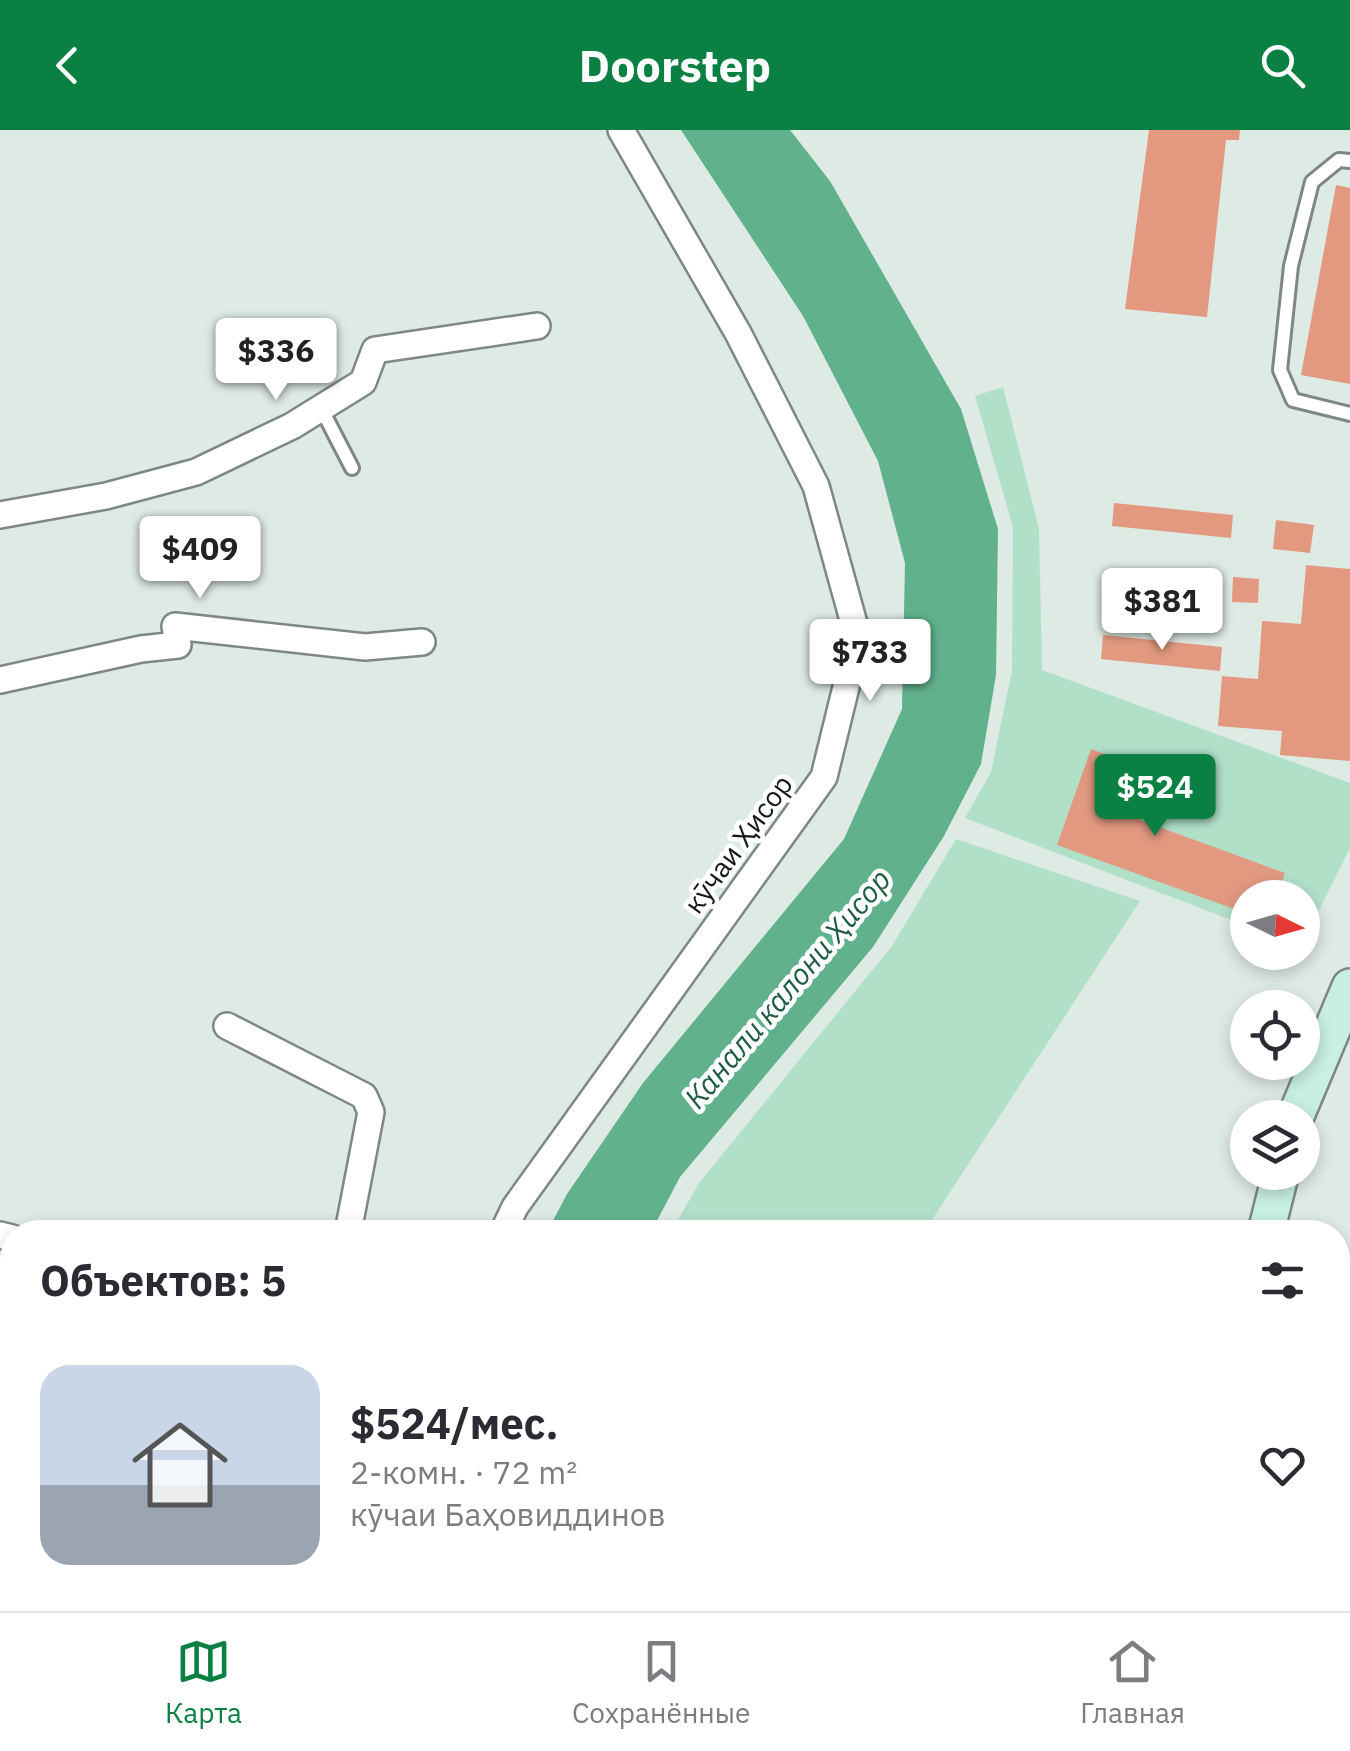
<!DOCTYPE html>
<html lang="ru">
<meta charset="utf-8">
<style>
:root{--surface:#fff;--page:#f2f2f3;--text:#2b2b33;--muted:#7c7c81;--line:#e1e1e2;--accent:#0b8043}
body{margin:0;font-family:"IBM Plex Sans",sans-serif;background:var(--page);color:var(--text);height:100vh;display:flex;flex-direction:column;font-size:38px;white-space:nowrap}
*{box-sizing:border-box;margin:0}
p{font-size:32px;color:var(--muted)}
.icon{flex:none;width:55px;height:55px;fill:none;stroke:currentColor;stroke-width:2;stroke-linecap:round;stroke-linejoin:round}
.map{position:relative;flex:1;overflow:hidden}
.details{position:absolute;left:0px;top:1090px;width:1350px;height:392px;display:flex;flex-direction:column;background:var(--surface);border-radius:40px 40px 0 0;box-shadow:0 5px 15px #0003}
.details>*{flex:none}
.needle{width:65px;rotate:95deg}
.buttons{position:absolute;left:1230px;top:750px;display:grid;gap:20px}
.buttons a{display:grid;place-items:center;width:90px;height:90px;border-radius:50%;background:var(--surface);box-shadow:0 5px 15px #0003;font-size:50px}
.price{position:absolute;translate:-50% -85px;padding:0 22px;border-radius:10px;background:#fff;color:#222;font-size:32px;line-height:65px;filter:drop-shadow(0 2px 5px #0008)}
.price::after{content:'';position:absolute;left:50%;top:60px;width:30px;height:22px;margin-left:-15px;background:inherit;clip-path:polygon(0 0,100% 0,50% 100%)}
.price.active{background:var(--accent);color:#fff}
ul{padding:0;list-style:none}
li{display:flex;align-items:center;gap:30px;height:250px;padding:0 40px}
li+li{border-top:2px solid var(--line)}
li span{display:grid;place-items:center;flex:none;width:280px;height:200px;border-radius:30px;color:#555}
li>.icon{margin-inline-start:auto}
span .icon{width:120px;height:120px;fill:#fffc;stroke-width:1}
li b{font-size:42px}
h2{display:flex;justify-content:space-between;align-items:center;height:120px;padding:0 40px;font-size:42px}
header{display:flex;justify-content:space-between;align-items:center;height:130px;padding:0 40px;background:var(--accent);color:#fff;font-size:45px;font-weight:800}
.tab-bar{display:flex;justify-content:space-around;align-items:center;height:140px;border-top:2px solid var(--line);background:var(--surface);font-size:28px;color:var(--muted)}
.tab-bar a{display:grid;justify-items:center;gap:5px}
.tab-bar .active{color:var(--accent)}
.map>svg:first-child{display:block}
.green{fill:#b1e0c9}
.water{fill:#62b18d}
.building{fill:#e29980}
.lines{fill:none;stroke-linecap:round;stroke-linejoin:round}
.lane-casing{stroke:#7d8883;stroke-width:18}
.street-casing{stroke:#7d8883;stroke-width:30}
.secondary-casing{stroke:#7d8883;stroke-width:40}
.lane{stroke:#fff;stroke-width:12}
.street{stroke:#fff;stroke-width:25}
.secondary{stroke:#c7f0e0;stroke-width:35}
.labels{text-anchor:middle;stroke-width:9;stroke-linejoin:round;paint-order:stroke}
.street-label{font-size:28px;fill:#141916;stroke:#fff}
.water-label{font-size:30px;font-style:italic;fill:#205d45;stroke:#fff}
</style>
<header><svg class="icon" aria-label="back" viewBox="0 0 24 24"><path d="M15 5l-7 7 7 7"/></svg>Doorstep<svg class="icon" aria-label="search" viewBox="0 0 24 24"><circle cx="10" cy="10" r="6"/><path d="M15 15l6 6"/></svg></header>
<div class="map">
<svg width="1350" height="1481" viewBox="0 0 1350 1481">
<rect width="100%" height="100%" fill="#deeae4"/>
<!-- green -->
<path class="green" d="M1003,257L1039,399L1042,540L1350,653V718L1303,812L1302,768H1248L1247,796L965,688L991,642L1012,541L1013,397L975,266Z
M956,709L1140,771L924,1102H671L699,1053L892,816Z
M1350,1130V1308L1338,1307V1192Z
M1338,1390L1350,1391V1481H1305L1306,1470H1338Z
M534,1470H696L695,1481H531Z"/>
<!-- water -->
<path class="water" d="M681,0H790L830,51L961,279L998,399L996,545L981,634L944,706L873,817L680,1047L651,1102H547L567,1064L643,953L844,709L902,579L905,433L878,331L803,186Z
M431,1470H520L518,1481H428Z"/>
<!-- building -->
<path class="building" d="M1149,0H1240L1239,10H1226L1207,187L1125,179Z
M1336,55L1350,58V254L1301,245Z
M1114,373L1233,385L1231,408L1112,396Z
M1276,390L1314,395L1310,423L1273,419Z
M1306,435L1350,439V631L1280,625L1282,601L1218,596L1222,546L1258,549L1262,491L1301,494Z
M1233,447L1259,449L1258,473L1232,472Z
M1103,505L1222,517L1220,541L1101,529Z
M1091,619L1157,643L1140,690L1285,743L1276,768H1248V784L1057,715Z"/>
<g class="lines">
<!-- lane casing -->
<g class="lane-casing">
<path id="lane" d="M1350,31L1339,30L1312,52L1291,136L1280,240L1293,270L1350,284
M321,278L352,338
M888,1481V1470"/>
</g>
<!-- street casing -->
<g class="street-casing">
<path id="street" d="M0,385L106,366L196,342L292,296L363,252L375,220L537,196
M0,550L141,519L178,515L175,496L365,517L422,512
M227,896L364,966L371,982L348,1102
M503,1102L515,1077L824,647L858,508L816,356L738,203L621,0
M0,1105L12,1108
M1338,1354L1350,1355
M380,1481L381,1470"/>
</g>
<!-- secondary casing -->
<g class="secondary-casing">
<path id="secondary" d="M1295,988L1350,857
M1266,1102L1281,1042
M1227,1481V1470"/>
</g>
<!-- lane -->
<use href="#lane" class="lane"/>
<!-- street -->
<use href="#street" class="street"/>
<!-- secondary -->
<use href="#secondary" class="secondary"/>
</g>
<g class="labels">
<!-- street labels -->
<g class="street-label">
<text transform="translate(738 714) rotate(-54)" y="10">кӯчаи Ҳисор</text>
</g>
<!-- water labels -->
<g class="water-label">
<text transform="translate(788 859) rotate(-50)" y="10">Канали калони Ҳисор</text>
</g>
</g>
</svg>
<div class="buttons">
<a><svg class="needle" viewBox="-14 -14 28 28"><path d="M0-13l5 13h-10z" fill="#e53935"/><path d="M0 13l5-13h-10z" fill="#7c7c81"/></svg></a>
<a><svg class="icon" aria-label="locate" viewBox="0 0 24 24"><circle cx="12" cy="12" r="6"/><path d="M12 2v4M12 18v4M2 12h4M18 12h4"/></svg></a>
<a><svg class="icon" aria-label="layers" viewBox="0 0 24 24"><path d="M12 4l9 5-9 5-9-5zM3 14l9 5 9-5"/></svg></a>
</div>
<b class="price" style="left:276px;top:273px">$336</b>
<b class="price" style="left:200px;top:471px">$409</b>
<b class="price" style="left:1162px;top:523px">$381</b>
<b class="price" style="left:870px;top:574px">$733</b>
<b class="price active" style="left:1155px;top:709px">$524</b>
<section class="details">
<h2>Объектов: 5<svg class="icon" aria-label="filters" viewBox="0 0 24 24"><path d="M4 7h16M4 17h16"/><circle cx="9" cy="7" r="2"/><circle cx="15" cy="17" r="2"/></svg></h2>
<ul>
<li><span style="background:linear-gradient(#c9d6e8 60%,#9aa5b1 0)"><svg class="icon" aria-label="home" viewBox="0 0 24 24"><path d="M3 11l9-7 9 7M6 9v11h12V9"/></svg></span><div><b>$524/мес.</b><p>2-комн. · 72 m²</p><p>кӯчаи Баҳовиддинов</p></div><svg class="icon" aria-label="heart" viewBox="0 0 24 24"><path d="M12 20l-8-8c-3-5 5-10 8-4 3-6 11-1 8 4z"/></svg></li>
</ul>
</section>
</div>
<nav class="tab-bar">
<a class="active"><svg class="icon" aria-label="map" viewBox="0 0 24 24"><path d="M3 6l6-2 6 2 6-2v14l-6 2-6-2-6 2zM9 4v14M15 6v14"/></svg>Карта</a>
<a><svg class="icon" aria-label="saved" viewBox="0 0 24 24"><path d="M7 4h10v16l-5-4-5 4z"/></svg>Сохранённые</a>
<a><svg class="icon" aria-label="home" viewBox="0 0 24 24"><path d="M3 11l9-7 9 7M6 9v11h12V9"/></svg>Главная</a>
</nav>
